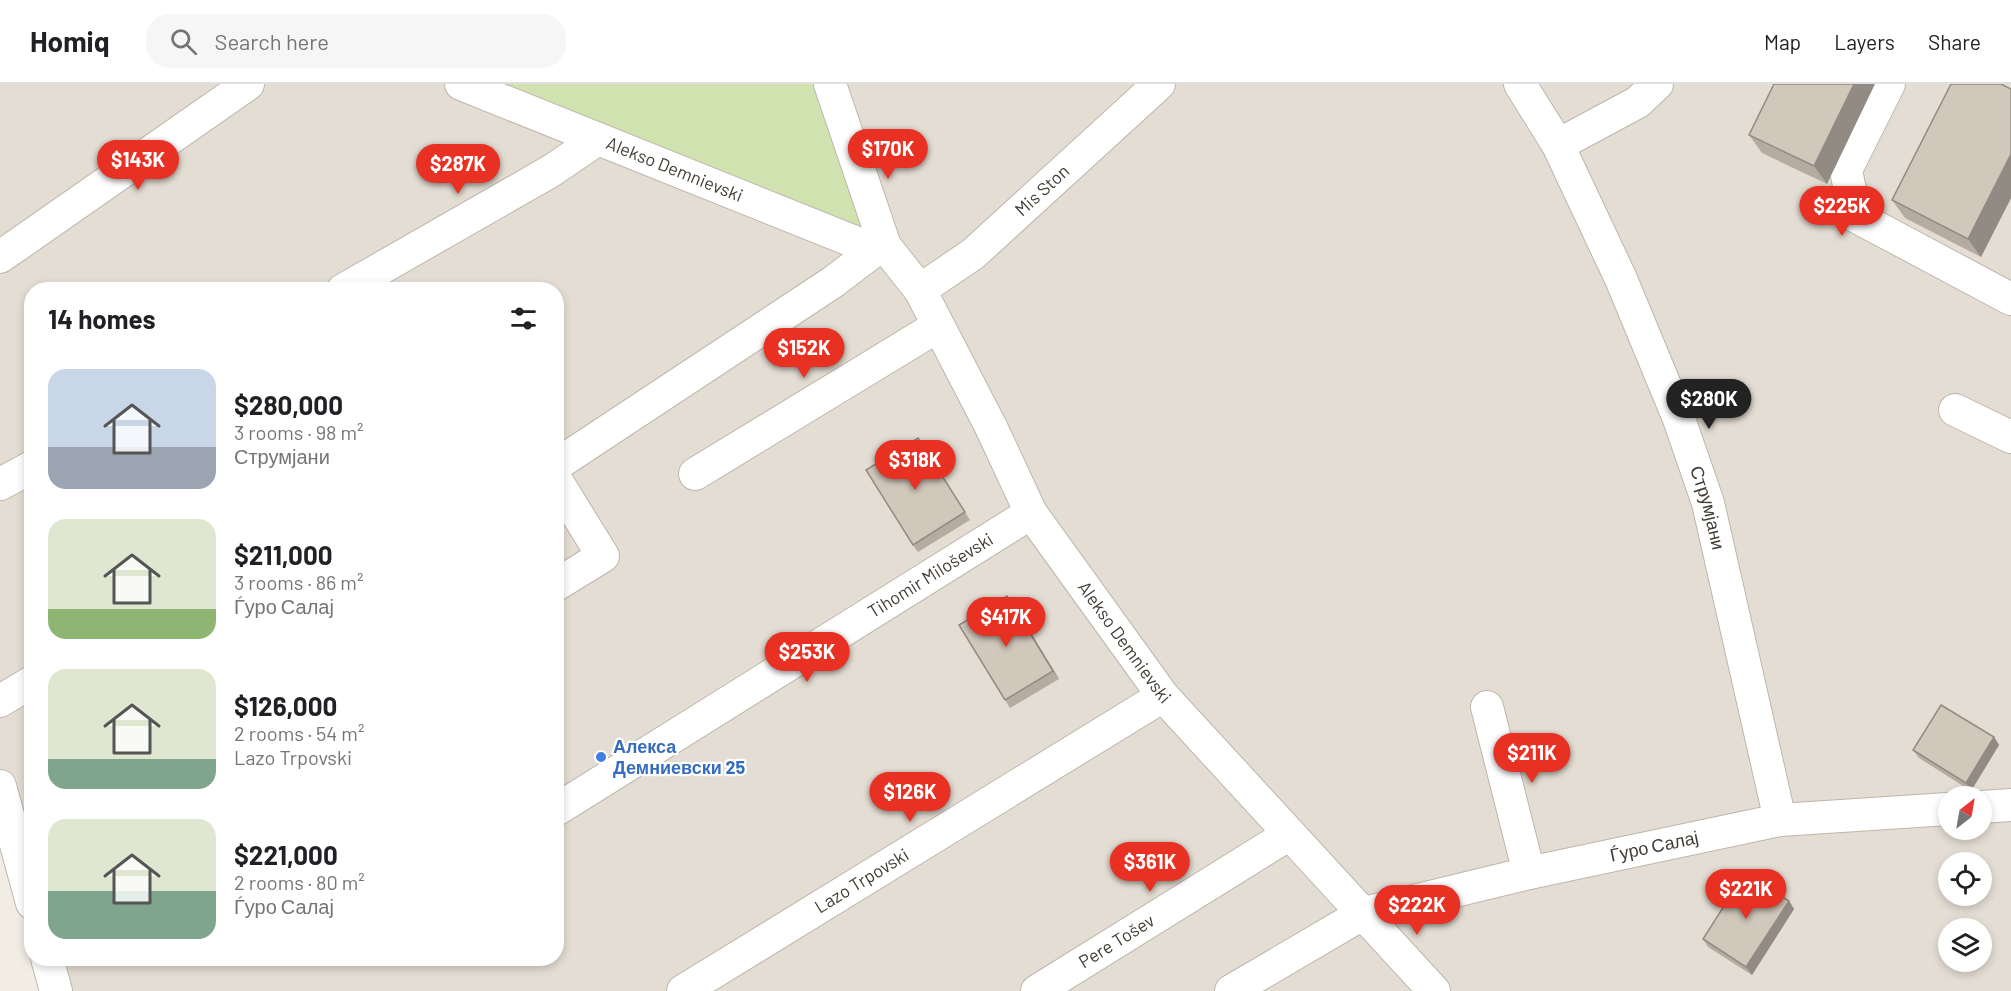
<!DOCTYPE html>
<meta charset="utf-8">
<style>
:root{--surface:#fff;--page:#f6f6f6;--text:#202124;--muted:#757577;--line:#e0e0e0;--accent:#e93123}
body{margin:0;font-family:Barlow,sans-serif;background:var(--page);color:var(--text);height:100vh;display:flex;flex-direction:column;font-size:22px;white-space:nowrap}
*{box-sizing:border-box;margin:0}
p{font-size:20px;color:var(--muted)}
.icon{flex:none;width:33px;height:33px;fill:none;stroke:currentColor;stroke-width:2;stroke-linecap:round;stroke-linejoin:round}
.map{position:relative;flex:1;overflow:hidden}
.panel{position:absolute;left:24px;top:198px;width:540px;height:684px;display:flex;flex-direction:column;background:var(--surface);border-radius:24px;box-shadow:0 3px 9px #0003}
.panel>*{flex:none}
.needle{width:39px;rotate:31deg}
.controls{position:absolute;left:1938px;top:702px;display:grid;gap:12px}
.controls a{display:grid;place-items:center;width:54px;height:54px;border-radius:50%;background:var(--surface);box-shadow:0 3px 9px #0003;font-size:30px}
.price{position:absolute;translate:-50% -51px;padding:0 14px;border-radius:21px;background:var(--accent);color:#fff;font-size:20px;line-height:39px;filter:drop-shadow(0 2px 3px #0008)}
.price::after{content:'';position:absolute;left:50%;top:36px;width:18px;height:14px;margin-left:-9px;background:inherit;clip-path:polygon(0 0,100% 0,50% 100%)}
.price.active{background:#222;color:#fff}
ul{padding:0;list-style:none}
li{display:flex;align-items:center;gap:18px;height:150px;padding:0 24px}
li span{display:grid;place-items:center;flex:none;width:168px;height:120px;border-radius:18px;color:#555}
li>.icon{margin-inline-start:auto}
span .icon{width:72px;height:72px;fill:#fffc;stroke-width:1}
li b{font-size:26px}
h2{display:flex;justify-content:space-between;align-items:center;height:72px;padding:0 24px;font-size:26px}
header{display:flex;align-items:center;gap:36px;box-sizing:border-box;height:84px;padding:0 30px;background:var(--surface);border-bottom:2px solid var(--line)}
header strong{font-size:28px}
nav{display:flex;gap:33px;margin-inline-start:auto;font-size:21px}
.search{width:420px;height:54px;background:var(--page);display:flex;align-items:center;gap:15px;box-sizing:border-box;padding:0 21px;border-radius:24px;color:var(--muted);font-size:22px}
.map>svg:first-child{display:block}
.residential{fill:#e4ddd3;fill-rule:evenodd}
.green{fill:#cfe2b0}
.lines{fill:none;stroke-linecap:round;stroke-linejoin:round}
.minor-casing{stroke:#beb6ab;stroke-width:34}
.minor{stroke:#fff;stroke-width:32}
.wall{fill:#b4aba1}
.shaded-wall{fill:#928b83}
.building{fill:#d1c7bb;stroke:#928b83;stroke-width:1.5}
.shop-dot{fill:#3f7fe0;stroke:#fff;stroke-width:2}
.labels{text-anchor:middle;stroke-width:4.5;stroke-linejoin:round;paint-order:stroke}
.street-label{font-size:18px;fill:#423c35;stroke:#fff}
.shop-label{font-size:18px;font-weight:bold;fill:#366cbe;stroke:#fff;text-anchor:start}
</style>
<header>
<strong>Homiq</strong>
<div class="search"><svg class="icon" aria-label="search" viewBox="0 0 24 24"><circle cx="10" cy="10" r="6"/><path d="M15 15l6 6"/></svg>Search here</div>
<nav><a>Map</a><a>Layers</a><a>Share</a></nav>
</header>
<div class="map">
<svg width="2011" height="907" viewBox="0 0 2011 907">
<rect width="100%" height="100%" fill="#f1ece4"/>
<!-- residential -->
<path class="residential" d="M0,0H2011V907H56L47,875L556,874V206H32L31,819L0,702ZM1948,712H1982V746H1948ZM1948,778H1982V812H1948ZM1948,844H1982V878H1948Z"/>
<!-- green -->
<path class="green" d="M461,0H830L885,162Z"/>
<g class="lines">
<!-- minor casing -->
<g class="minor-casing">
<g id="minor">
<path id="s1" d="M461,0L875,166L885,162"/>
<path id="s2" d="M830,0L885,162L920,206L991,343L1031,429L1163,612L1434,907"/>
<path id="s3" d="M1520,0L1558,61L1621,195L1679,335L1708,419L1780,736"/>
<path d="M1889,0L1846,86L1855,132L2011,215"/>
<path d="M1558,61L1638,18L1657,0"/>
<path d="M0,173L248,0"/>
<path d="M343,206L551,87L598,55"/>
<path id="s4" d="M920,206L973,170L1159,0"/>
<path d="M1955,326L2011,353"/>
<path d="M556,381L833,198L875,166"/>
<path d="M695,390L938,242"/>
<path d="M556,396L603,472L556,501"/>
<path d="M0,400L32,383"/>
<path d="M0,617L32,598"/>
<path d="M1487,623L1529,789"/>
<path d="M0,702L32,819"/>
<path d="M1982,723L2011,721"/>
<path id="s5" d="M556,726L1031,429"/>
<path d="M47,874L56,907"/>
<path id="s6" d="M683,907L1163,612"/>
<path id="s7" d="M1037,907L1288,751"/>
<path id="s8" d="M1231,907L1364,829L1529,789L1780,736L1948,725"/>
</g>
</g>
<!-- minor -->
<use href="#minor" class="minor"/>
</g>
<!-- wall -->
<path class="wall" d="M1774,0L1827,100L1762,69L1749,51Z
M2011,5V114L1981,173L1905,134L1892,116Z
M918,354L970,436L918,468L913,461Z
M1007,512L1059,595L1010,624L1005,616Z
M1994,653L1999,661L1971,707L1919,674L1913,666Z
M1789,817L1794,825L1752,891L1708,863L1703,855Z"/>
<!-- shaded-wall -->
<path class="shaded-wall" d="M1854,0H1875L1827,100L1814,82Z
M2011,70V114L1981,173L1968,155Z
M1007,512L1013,519L1059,595L1053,587Z
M1994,653L1999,661L1971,707L1966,699Z
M1789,817L1794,825L1752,891L1746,883Z"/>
<!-- building -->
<path class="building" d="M1774,0H1854L1814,82L1749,51Z
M1951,0H2001L2011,5V70L1968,155L1892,116Z
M918,354L965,428L913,461L866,386Z
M1007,512L1053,587L1005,616L959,541Z
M1941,621L1994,653L1966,699L1913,666Z
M1745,789L1789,817L1746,883L1703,855Z"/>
<!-- markers -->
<circle class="shop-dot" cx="601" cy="673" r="6"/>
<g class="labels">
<!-- street labels -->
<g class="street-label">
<text dy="6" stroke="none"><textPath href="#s1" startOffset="230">Alekso Demnievski</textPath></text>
<text dy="6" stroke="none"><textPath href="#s4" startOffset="158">Mis Ston</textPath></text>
<text dy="6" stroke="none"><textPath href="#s3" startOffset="465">Струмјани</textPath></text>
<text dy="6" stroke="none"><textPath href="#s5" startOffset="442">Tihomir Miloševski</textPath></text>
<text dy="6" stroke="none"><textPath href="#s2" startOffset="636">Alekso Demnievski</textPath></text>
<text dy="6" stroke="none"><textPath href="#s8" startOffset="452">Ѓуро Салај</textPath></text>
<text dy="6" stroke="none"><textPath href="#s6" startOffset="210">Lazo Trpovski</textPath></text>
<text dy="6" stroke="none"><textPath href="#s7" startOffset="94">Pere Tošev</textPath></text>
</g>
<!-- shop labels -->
<g class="shop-label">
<text x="613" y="669">Алекса<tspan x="613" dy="21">Демниевски 25</tspan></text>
</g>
</g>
</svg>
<div class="controls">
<a><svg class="needle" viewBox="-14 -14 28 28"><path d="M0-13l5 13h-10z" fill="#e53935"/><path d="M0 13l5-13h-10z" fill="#757577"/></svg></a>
<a><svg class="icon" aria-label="locate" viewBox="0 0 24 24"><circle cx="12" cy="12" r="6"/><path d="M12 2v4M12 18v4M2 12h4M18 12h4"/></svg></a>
<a><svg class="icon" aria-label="layers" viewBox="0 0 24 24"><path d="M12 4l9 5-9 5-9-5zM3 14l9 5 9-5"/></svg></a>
</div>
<b class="price" style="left:888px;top:96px">$170K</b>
<b class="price" style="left:138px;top:107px">$143K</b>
<b class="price" style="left:458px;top:111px">$287K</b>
<b class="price" style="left:1842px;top:153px">$225K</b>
<b class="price" style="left:804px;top:295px">$152K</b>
<b class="price active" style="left:1709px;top:346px">$280K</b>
<b class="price" style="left:915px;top:407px">$318K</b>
<b class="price" style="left:1006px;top:564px">$417K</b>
<b class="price" style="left:807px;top:599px">$253K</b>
<b class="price" style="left:1532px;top:700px">$211K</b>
<b class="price" style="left:910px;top:739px">$126K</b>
<b class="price" style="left:1150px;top:809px">$361K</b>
<b class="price" style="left:1746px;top:836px">$221K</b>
<b class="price" style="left:1417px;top:852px">$222K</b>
<section class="panel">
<h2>14 homes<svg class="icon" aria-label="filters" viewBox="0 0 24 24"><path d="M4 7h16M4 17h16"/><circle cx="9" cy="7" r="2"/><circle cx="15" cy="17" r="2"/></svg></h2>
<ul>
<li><span style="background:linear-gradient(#c9d6e8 65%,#9aa5b1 0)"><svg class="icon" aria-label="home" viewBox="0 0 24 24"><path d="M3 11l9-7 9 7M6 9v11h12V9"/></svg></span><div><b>$280,000</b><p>3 rooms · 98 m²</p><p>Струмјани</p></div></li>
<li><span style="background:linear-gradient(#dfe7d0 75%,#8fb573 0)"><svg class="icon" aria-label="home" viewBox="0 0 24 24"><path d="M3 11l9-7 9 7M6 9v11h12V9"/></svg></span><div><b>$211,000</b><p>3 rooms · 86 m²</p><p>Ѓуро Салај</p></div></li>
<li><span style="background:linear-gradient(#dfe7d0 75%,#7fa58c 0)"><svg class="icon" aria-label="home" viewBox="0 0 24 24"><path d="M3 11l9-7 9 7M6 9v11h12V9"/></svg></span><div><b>$126,000</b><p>2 rooms · 54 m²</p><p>Lazo Trpovski</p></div></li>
<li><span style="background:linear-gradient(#dfe7d0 60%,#7fa58c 0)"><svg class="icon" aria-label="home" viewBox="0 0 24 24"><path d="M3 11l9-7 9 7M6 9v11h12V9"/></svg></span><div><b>$221,000</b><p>2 rooms · 80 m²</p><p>Ѓуро Салај</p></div></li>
</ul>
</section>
</div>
